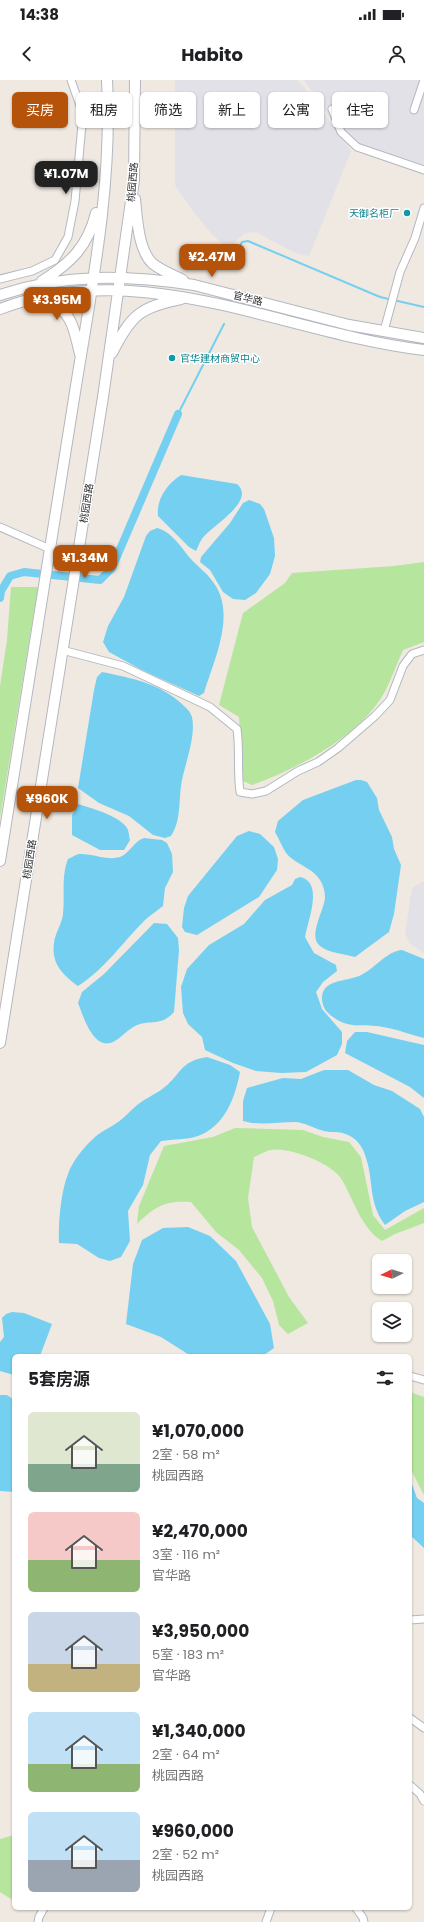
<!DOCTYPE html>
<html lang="zh">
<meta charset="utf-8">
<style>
:root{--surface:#fff;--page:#f6f6f6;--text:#202124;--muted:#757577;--accent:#b45309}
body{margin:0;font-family:Poppins,"Noto Sans SC",sans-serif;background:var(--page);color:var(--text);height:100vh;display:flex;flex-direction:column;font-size:15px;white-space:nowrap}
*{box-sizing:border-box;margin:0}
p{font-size:13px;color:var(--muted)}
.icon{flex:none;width:22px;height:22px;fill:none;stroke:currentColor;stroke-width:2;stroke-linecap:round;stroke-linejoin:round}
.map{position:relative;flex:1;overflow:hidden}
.sheet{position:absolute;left:12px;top:1274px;width:400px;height:556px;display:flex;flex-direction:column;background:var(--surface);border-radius:6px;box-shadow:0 1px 3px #0004}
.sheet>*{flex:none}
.top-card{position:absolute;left:12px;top:12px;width:400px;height:36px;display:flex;gap:8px}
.needle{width:26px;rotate:265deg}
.controls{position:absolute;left:372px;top:1174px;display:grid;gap:8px}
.controls a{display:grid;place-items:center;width:40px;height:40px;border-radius:6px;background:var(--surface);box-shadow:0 1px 3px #0004;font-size:20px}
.price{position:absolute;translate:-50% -34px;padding:0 9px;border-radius:8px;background:var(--accent);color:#fff;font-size:13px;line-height:26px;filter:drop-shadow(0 1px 2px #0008)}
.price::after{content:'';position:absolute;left:50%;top:24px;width:12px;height:9px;margin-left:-6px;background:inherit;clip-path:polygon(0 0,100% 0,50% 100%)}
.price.active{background:#222;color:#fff}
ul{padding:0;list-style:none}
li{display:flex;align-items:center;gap:12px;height:100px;padding:0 16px}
li span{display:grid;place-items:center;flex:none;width:112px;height:80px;border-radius:6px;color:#555}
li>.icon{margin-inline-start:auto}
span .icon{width:48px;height:48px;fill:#fffc;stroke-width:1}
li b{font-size:17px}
h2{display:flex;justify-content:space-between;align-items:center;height:48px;padding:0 16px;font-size:17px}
.pill{padding:0 14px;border-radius:6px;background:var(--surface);box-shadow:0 1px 3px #0004;font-size:14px;line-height:36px}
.pill.active{background:var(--accent);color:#fff}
.status{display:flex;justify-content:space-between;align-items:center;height:28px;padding:0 20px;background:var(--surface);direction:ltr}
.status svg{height:11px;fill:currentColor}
header{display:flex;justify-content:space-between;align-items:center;height:52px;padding:0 16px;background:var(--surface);font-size:18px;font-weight:700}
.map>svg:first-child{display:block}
.industrial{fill:#e3e1e8}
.green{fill:#b6e59e}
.water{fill:#75cff0}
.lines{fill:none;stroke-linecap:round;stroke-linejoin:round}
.stream{stroke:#75cff0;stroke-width:2}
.canal{stroke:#75cff0;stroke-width:8}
.street-casing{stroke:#b4b7c1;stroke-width:9}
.secondary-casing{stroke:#b4b7c1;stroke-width:12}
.street{stroke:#fff;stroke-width:7}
.secondary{stroke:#fff;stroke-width:10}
.culture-dot{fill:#0f9aa8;stroke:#fff;stroke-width:1.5}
.labels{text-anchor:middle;stroke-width:3;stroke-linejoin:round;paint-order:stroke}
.street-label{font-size:10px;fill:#2e2e2e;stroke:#fff}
.culture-label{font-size:10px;fill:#0d838f;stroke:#fff;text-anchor:end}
</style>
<div class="status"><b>14:38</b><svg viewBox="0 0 49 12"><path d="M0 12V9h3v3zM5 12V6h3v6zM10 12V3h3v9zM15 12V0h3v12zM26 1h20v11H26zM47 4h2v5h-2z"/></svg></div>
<header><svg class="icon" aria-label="back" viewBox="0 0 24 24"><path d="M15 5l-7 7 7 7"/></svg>Habito<svg class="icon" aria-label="person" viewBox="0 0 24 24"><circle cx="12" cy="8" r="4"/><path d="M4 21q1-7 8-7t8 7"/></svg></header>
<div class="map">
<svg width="424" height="1842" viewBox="0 0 424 1842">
<rect width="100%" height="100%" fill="#efe9e1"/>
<!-- industrial -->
<path class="industrial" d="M175,0H297L312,16L351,71L309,176L297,174L256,152L245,153L227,169L210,152L190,127L175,105Z
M304,0H424V95L355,70L345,60Z
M424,801V873L410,864L405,854L412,808Z"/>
<!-- green -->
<path class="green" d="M424,482V562L403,570C396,585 391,601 383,615C358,657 297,689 252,705L243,701L239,637L219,625L243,533L285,503L292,493L394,486Z
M11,507H38L0,738V606L7,560Z
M235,1048L303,1050L323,1057L349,1062L361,1077L373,1135L385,1150L424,1128V1143L395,1154L382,1161C361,1148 354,1120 342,1100C334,1084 288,1066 271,1070C265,1071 259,1075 254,1077L248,1118L252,1147L289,1217L308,1243L288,1254L279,1245L273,1221L262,1198L239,1170L216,1152L191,1122C165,1120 154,1127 137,1144L139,1126L164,1066L213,1057Z
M410,1312L424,1317V1415L410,1388Z
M14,1755V1821L0,1812V1759Z"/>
<!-- water -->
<path class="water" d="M181,395L237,404C257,421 211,446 202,459C199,463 198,467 196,471L189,467L158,436C156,419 168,403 181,395Z
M249,420L260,424L264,429L274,458L275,476L270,494L256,513L245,520L233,519L223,512L210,490L200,482L201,477L230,443L243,423Z
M157,448C171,451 181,467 190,478C197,486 207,493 213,502C237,533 214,580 204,613L199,616L142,590L109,572L103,562L108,546L124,517L146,456L150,451Z
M102,592C131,598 160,603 183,625C186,628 190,631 192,637C196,656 186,681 182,700C178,720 182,739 171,756L165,758L153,755L129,736L99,723L78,708L94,610L97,597Z
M356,700H361L367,702L377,718L379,730L392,757L394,769L401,785L394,834L389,852L355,877C345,874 328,873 320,866C307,856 325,829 325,817C325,812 323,804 320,800C313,789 301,786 291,778C284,773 280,760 275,752L278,741L303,720Z
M78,724C91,728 120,736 127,748C129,751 129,757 130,760L124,770H100L72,755V735Z
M249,751L260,754L274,767L278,779L277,790L259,817L197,855L185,852L182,847L184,828L188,816L237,756Z
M144,758L162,760L167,763L172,774L173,792L165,808L163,826C157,831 150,835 144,841C122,863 105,889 78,906C63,895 51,884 54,863C55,853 62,844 63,834C65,815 61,797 68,779C71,778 75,775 79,774C92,773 107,781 120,777C130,773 134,761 144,758Z
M300,797C324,802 308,840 305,857L314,873L336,885L337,891L323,902L316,912L322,929L342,952V964L337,975L306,992L281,993L256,991L233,983L205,970L202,957L188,944L183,933L181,907L187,889L209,865L244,844L265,820L292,805L295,799Z
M154,843L167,844L178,858L179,870L174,932C161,947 149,939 135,946C127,950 121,958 113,962C93,971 83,935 78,923L82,912L104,894Z
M402,870L424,879V958C411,955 397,949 383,947C363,943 351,950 333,937C326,932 323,928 322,920C321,900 342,902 356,897C373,892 384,872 402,870Z
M355,952H367L424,965V1018L410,1007L345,973L347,961Z
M207,977L230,985L240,992C235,1018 225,1046 198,1056C187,1060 173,1059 161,1061L150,1075L143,1105L128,1131L130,1161L121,1177L110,1181L99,1178L77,1164L59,1163C58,1144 61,1111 68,1094C73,1080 84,1067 95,1057C103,1050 114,1046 122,1039C127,1035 131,1030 136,1026C143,1020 153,1015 161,1010C181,996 179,981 207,977Z
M324,990H348L374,1005L392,1011L420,1029L424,1037V1122L405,1131L385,1145C368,1122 374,1102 366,1078C362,1063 352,1053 336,1052C332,1052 328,1052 324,1051C315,1049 304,1042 295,1042C277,1042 260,1046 243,1041V1021L247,1008L283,998L301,999Z
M188,1147L210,1156L236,1181L270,1244L274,1268L264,1275L191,1276L161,1257L126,1244L133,1184L142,1160L163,1148Z
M12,1232L24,1233L52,1244L40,1276H14V1295L0,1291V1262L4,1257L2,1238L6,1234Z
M0,1315H7L14,1320V1412L0,1411Z
M410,1399L417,1418L424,1423V1468L410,1455Z"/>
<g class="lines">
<!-- stream -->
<path class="stream" d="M236,181L238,170L242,162L248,161L380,217L424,227
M178,334L224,244"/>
<!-- canal -->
<path class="canal" d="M0,518L1,511L10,496L24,492L100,500L112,488L178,334"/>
<!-- street casing -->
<g class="street-casing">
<path id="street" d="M332,29L341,52L357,67L424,90
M414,30L424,0
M83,34H107
M0,199L32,191L55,180L68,157L75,121L83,34L71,0
M384,251L400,192L415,158L424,128
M0,447L50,469
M62,570L123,586L210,627L237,649C240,670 237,691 240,712L252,714L266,711L298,691L318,682L338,668L375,636L390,620L403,586L412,574L424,570
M410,1296L424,1300
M410,1540L424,1539
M410,1638L424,1648
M410,1705L420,1714L424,1721
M356,1828L363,1838L364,1842
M38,1842L39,1837L44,1828
M266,1842L271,1828"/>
</g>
<!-- secondary casing -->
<g class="secondary-casing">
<path id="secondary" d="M135,119C137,137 138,169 152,183C160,190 173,195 183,200
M42,201C71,183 88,166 96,133
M0,215C66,193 126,195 194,205L349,245L424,258
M31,223C70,222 72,241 80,274
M0,229C144,175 282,253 424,270
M112,273C131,235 140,227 181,219
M0,781C24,631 48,481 72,331C89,221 113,111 107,0
M0,963L103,317L134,100L135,0"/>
</g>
<!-- street -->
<use href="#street" class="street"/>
<!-- secondary -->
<use href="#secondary" class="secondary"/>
</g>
<!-- markers -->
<g class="culture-dot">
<circle cx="407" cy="133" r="4"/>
<circle cx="172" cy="278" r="4"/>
</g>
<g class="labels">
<!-- street labels -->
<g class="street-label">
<text transform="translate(132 102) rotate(-85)" y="4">桃园西路</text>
<text transform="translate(248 218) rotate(14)" y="4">官华路</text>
<text transform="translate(86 423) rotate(-81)" y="4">桃园西路</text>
<text transform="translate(29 779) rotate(-81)" y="4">桃园西路</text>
</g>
<!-- culture labels -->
<g class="culture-label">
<text x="399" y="137">天御名柜厂</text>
<text x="180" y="282" text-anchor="start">官华建材商贸中心</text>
</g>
</g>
</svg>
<div class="controls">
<a><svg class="needle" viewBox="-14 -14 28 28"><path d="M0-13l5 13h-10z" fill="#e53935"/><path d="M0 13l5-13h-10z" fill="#757577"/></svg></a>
<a><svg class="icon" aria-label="layers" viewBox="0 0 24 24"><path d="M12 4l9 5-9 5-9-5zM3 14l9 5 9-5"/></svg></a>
</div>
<b class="price active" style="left:66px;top:115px">¥1.07M</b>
<b class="price" style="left:212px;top:198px">¥2.47M</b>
<b class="price" style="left:57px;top:241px">¥3.95M</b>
<b class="price" style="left:85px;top:499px">¥1.34M</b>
<b class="price" style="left:47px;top:740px">¥960K</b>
<div class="top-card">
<a class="pill active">买房</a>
<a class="pill">租房</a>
<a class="pill">筛选</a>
<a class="pill">新上</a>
<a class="pill">公寓</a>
<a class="pill">住宅</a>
</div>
<section class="sheet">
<h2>5套房源<svg class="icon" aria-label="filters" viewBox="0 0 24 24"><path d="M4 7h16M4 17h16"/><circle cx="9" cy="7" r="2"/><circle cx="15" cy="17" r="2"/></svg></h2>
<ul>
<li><span style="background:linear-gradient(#dfe7d0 65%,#7fa58c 0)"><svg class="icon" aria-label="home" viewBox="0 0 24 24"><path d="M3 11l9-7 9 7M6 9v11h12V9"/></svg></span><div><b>¥1,070,000</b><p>2室 · 58 m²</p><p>桃园西路</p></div></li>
<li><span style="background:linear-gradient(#f6c9c9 60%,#8fb573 0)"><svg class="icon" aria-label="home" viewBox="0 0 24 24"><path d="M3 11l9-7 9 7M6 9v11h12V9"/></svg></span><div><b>¥2,470,000</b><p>3室 · 116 m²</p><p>官华路</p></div></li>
<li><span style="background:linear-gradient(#c9d6e8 65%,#c2b280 0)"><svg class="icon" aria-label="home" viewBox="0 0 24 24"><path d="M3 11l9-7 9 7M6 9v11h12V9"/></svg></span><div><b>¥3,950,000</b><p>5室 · 183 m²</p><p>官华路</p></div></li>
<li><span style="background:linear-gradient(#bfe0f5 65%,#8fb573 0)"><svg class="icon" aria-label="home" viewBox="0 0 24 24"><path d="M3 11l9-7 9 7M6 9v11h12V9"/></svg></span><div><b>¥1,340,000</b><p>2室 · 64 m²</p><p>桃园西路</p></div></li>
<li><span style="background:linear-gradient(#bfe0f5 60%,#9aa5b1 0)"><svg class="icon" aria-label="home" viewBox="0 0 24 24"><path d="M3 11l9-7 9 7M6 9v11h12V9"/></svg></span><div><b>¥960,000</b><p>2室 · 52 m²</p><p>桃园西路</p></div></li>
</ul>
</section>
</div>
